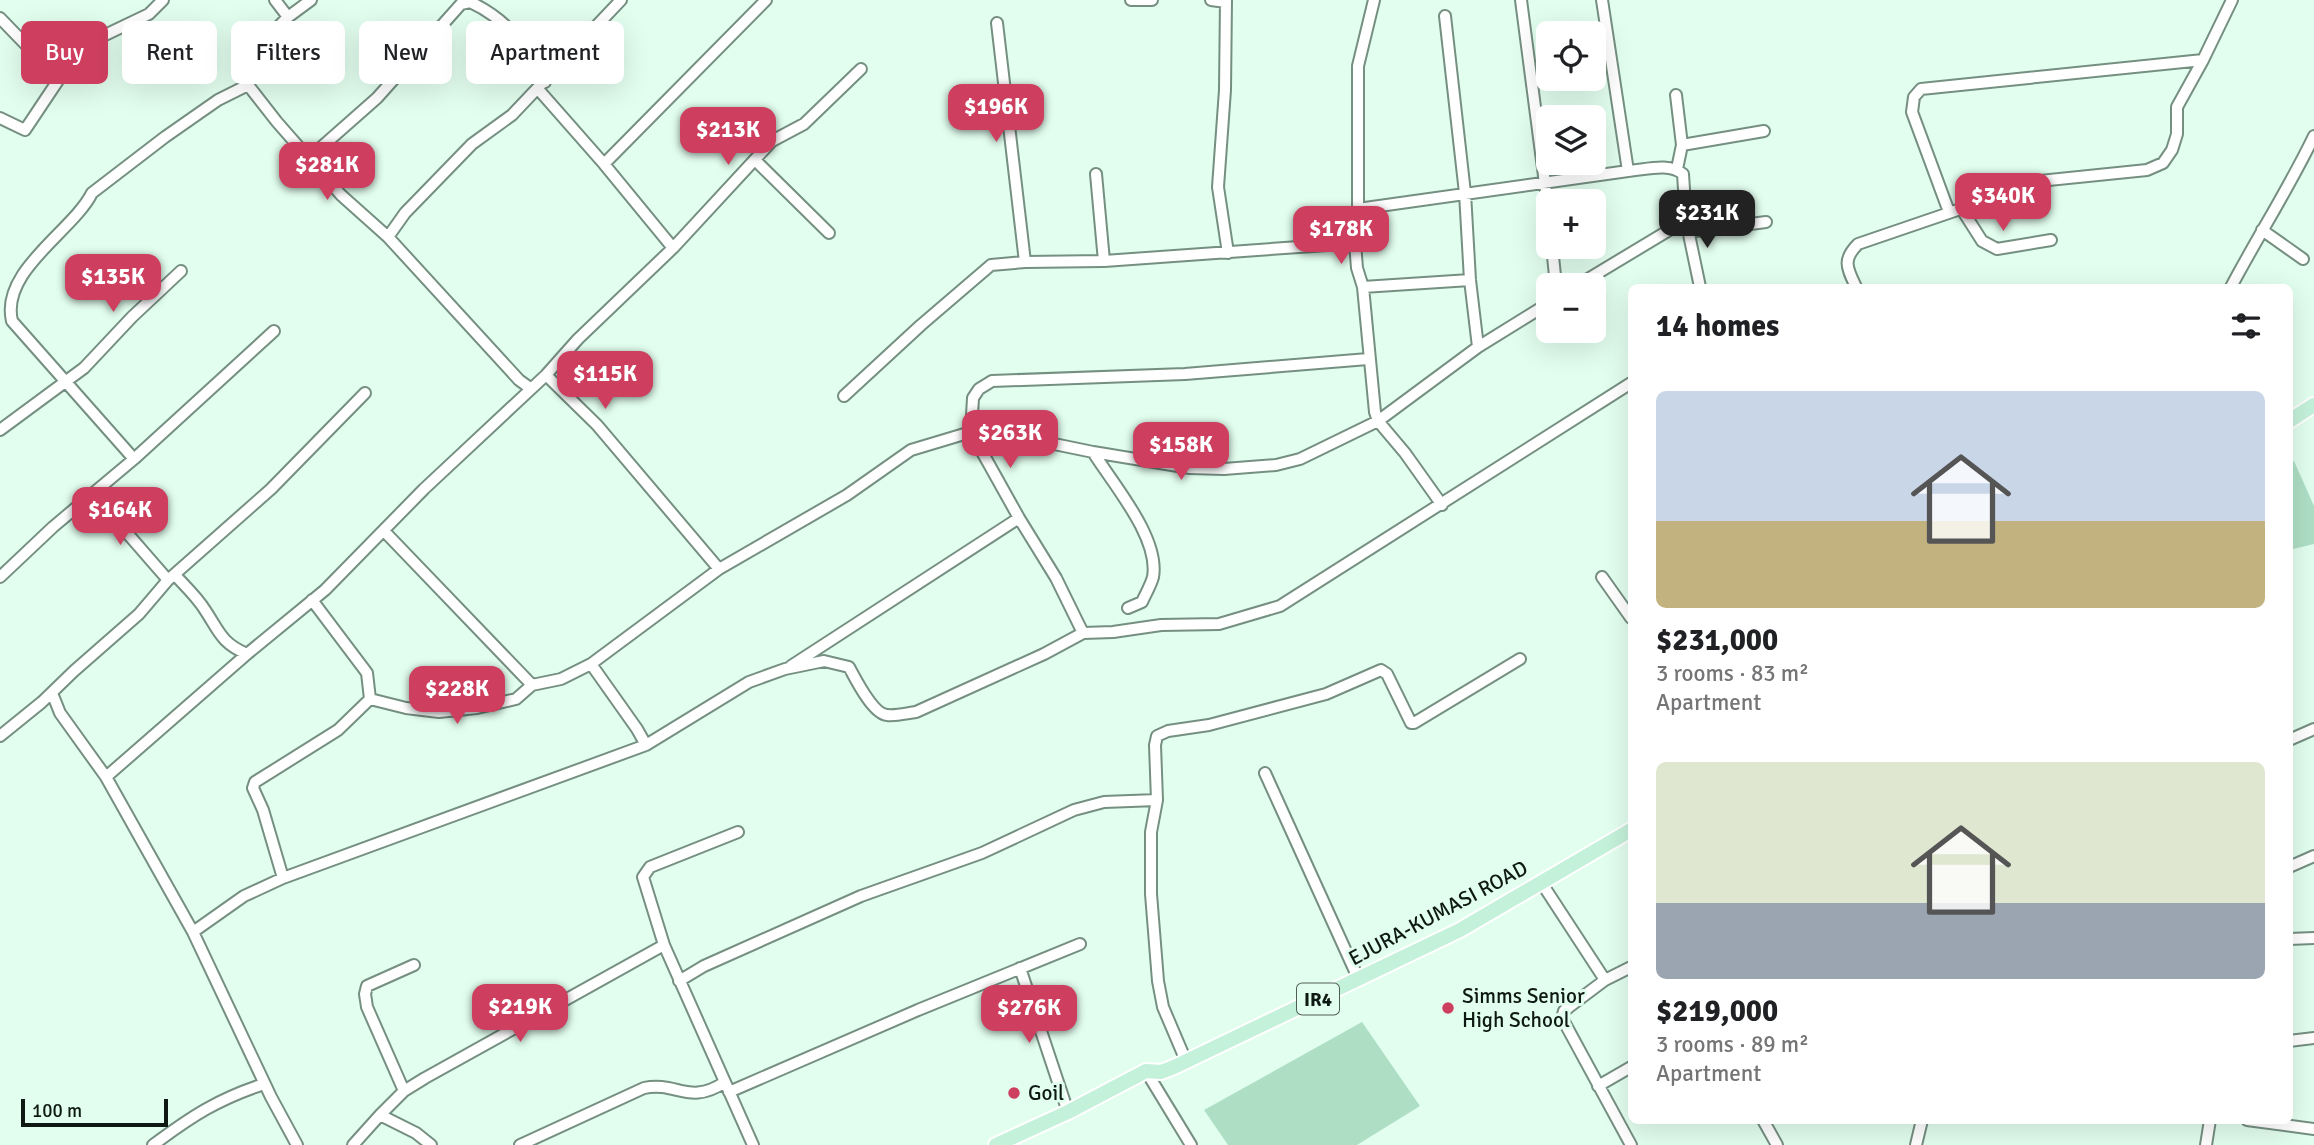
<!DOCTYPE html>
<meta charset="utf-8">
<style>
:root{--surface:#fff;--page:#f6f6f6;--text:#202124;--muted:#757577;--accent:#cd3e5f}
body{margin:0;font-family:Signika,sans-serif;background:var(--page);color:var(--text);height:100vh;display:flex;flex-direction:column;font-size:26px;white-space:nowrap}
*{box-sizing:border-box;margin:0}
p{font-size:23px;color:var(--muted)}
.icon{flex:none;width:38px;height:38px;fill:none;stroke:currentColor;stroke-width:2;stroke-linecap:round;stroke-linejoin:round}
.map{position:relative;flex:1;overflow:hidden}
.side{position:absolute;left:1628px;top:284px;width:665px;height:840px;display:flex;flex-direction:column;background:var(--surface);border-radius:10px;box-shadow:0 7px 28px #0002}
.side>*{flex:none}
.top-card{position:absolute;left:21px;top:21px;width:665px;height:63px;display:flex;gap:14px}
.controls{position:absolute;left:1536px;top:21px;display:grid;gap:14px}
.controls a{display:grid;place-items:center;width:70px;height:70px;border-radius:10px;background:var(--surface);box-shadow:0 7px 28px #0002;font-size:35px}
.scale{position:absolute;left:21px;bottom:18px;width:147px;box-sizing:border-box;padding-left:7px;border:4px solid #0e1913;border-top:0;font-size:19px;line-height:24px;white-space:nowrap;color:#0e1913;-webkit-text-stroke:5px #e2feef;paint-order:stroke}
.price{position:absolute;translate:-50% -60px;padding:0 16px;border-radius:14px;background:var(--accent);color:#fff;font-size:23px;line-height:46px;filter:drop-shadow(0 2px 4px #0008)}
.price::after{content:'';position:absolute;left:50%;top:42px;width:21px;height:16px;margin-left:-10px;background:inherit;clip-path:polygon(0 0,100% 0,50% 100%)}
.price.active{background:#222;color:#fff}
ul{padding:0;list-style:none}
li{display:grid;align-content:center;gap:14px;height:371px;padding:0 28px}
li span{display:grid;place-items:center;height:217px;border-radius:10px;color:#555}
li>.icon{margin-inline-start:auto}
span .icon{width:126px;height:126px;fill:#fffc;stroke-width:1}
li b{font-size:30px}
h2{display:flex;justify-content:space-between;align-items:center;height:84px;padding:0 28px;font-size:30px}
.chip{padding:0 24px;border-radius:10px;background:var(--surface);box-shadow:0 7px 28px #0002;font-size:24px;line-height:63px}
.chip.active{background:var(--accent);color:#fff}
.map>svg:first-child{display:block}
.green{fill:#aedfc5}
.lines{fill:none;stroke-linecap:round;stroke-linejoin:round}
.minor-casing{stroke:#758f81;stroke-width:14}
.major-casing{stroke:#fff;stroke-width:18}
.minor{stroke:#fff;stroke-width:10}
.major{stroke:#c4f1da;stroke-width:14}
.poi-dot{fill:#cd3e5f;stroke:#e2feef;stroke-width:2.5}
.labels{text-anchor:middle;stroke-width:6;stroke-linejoin:round;paint-order:stroke}
.shield{fill:#e2feef;stroke:#4e5e55;stroke-width:2}
.shield-label{font-size:19px;font-weight:bold;fill:#0e1913}
.street-label{font-size:21px;fill:#0e1913;stroke:#e2feef}
.poi-label{font-size:21px;fill:#0e1913;stroke:#e2feef;text-anchor:start}
</style>
<div class="map">
<svg width="2314" height="1145" viewBox="0 0 2314 1145">
<rect width="100%" height="100%" fill="#e2feef"/>
<!-- green -->
<path class="green" d="M2294,461L2314,506V544L2289,550V463Z
M1362,1022L1420,1106L1357,1145H1228L1204,1110Z"/>
<g class="lines">
<!-- minor casing -->
<g class="minor-casing">
<path id="minor" d="M275,0L288,17
M311,0L288,17L261,44L248,85L277,122L341,195L388,237L519,380L530,388
M1131,0H1152
M1211,0L1226,2
M1226,0L1225,90L1218,187L1228,253
M1374,0L1358,66V209L1355,243L1357,268L1363,287L1375,412L1378,421L1405,453L1442,505
M1521,0L1549,214
M1602,0L1628,171
M1445,16L1465,193L1470,280L1478,347
M0,18L59,79
M997,23L1025,262
M538,89L604,164L673,248
M1676,95L1682,145L1677,169
M0,118L25,130L59,79L103,36L149,14L163,0
M1682,145L1764,131
M309,158L377,98L461,4L470,2C507,19 528,47 545,82
M755,160L829,233
M604,164L766,0
M1096,174L1104,261
M1961,208L1982,241L1997,249L2051,240
M1358,209L1628,171C1645,170 1669,162 1683,174L1686,220L1700,287
M1949,212L1912,112L1914,97L1921,89L2203,60
M2262,230L2303,259
M1688,232L1766,222
M388,237L405,213L472,144L512,115L621,0
M1552,247L1556,285
M1578,285L1686,220
M1363,287L1470,280
M1856,287C1847,268 1842,260 1858,244L1978,203L2010,184L2147,170L2163,163L2172,150L2177,134V107L2203,60L2232,0
M2231,287C2258,236 2289,188 2314,136
M1368,359L1185,374L992,381L979,389L973,398L971,432L1019,518L1056,578L1083,633L1113,632L1161,625L1219,624L1280,606L1631,383
M546,375L597,425L719,569
M844,396L921,325L991,265L1025,262L1104,261L1355,243
M0,430L84,368L132,317L181,271
M1093,452C1113,484 1160,538 1153,577C1151,585 1145,595 1142,602L1128,608
M134,459L12,321C0,271 73,231 92,193L165,137L218,100L248,85
M94,495L168,580
M384,531L532,685L561,679L591,664L637,729L646,745
M175,575C185,586 197,597 205,610C219,631 221,643 247,654
M0,577L53,527L134,459L274,331
M1602,577L1631,618
M591,664L719,569L847,495L911,450L971,432L1001,433L1093,452L1190,468L1224,469L1276,465L1300,459L1378,421L1478,347L1549,303
M791,666L1019,518
M52,693L60,713L106,777L193,932L271,1097L297,1145
M370,699L406,708L439,712L477,708L516,699L532,685
M0,736L42,702L74,671L139,614L168,580L271,489L365,393
M2289,740L2314,729
M1265,773L1359,980
M106,777L247,654L325,590L424,489L546,375L578,339L673,248L772,141L804,124L861,69
M738,832L650,867L643,877L664,945L753,1145
M2289,867L2314,856
M283,878L263,810L253,788L255,782L338,730L370,699L367,673L312,600
M1541,882L1605,980
M193,932L244,896L283,878L646,745L749,682L785,669L824,661L849,667C856,680 873,714 887,715C897,716 907,713 916,712L1044,654L1083,633
M2289,939L2314,938
M1020,968L1068,1112
M679,981L704,966L861,896L982,853L1074,810L1104,802L1157,800
M2289,1041L2314,1038
M1186,1061L1163,1007L1158,981L1151,894V832L1157,800L1155,745L1157,736L1168,731L1209,725L1326,694L1381,670L1387,674L1411,723H1414L1520,659
M1146,1071L1191,1145
M1598,1086L1631,1067
M404,1091L367,1007L365,994L367,986L414,965
M729,1092L918,1010L1080,944
M1763,1120L1777,1145
M2247,1120L2314,1129
M153,1145C192,1116 218,1099 264,1084
M353,1145L380,1115
M431,1145L416,1133L380,1115L404,1091L425,1078L664,945
M520,1145L644,1088C677,1081 689,1106 725,1082
M1631,1145L1562,1018L1564,1011L1569,1007L1605,980L1631,967
M1916,1145L1922,1120
M2206,1145L2210,1120"/>
</g>
<!-- major casing -->
<g class="major-casing">
<path id="major" d="M2289,421L2314,405
M996,1145L1068,1112L1146,1071L1161,1072L1174,1067L1460,930L1631,830"/>
</g>
<!-- minor -->
<use href="#minor" class="minor"/>
<!-- major -->
<use href="#major" class="major"/>
</g>
<!-- markers -->
<g class="poi-dot">
<circle cx="1448" cy="1008" r="7"/>
<circle cx="1014" cy="1093" r="7"/>
</g>
<g class="labels">
<!-- shield labels -->
<rect class="shield" x="1297" y="983.5" width="42" height="31" rx="5"/>
<g class="shield-label">
<text x="1318" y="1006">IR4</text>
</g>
<!-- street labels -->
<g class="street-label">
<text transform="translate(1438 913) rotate(-28)" y="7">EJURA-KUMASI ROAD</text>
</g>
<!-- poi labels -->
<g class="poi-label">
<text x="1462" y="1003">Simms Senior<tspan x="1462" dy="24">High School</tspan></text>
<text x="1028" y="1100">Goil</text>
</g>
</g>
</svg>
<div class="controls">
<a><svg class="icon" aria-label="locate" viewBox="0 0 24 24"><circle cx="12" cy="12" r="6"/><path d="M12 2v4M12 18v4M2 12h4M18 12h4"/></svg></a>
<a><svg class="icon" aria-label="layers" viewBox="0 0 24 24"><path d="M12 4l9 5-9 5-9-5zM3 14l9 5 9-5"/></svg></a>
<a>+</a>
<a>−</a>
</div>
<div class="scale">100 m</div>
<b class="price" style="left:996px;top:144px">$196K</b>
<b class="price" style="left:728px;top:167px">$213K</b>
<b class="price" style="left:327px;top:202px">$281K</b>
<b class="price" style="left:2003px;top:233px">$340K</b>
<b class="price active" style="left:1707px;top:250px">$231K</b>
<b class="price" style="left:1341px;top:266px">$178K</b>
<b class="price" style="left:113px;top:314px">$135K</b>
<b class="price" style="left:605px;top:411px">$115K</b>
<b class="price" style="left:1010px;top:470px">$263K</b>
<b class="price" style="left:1181px;top:482px">$158K</b>
<b class="price" style="left:120px;top:547px">$164K</b>
<b class="price" style="left:457px;top:726px">$228K</b>
<b class="price" style="left:520px;top:1044px">$219K</b>
<b class="price" style="left:1029px;top:1045px">$276K</b>
<div class="top-card">
<a class="chip active">Buy</a>
<a class="chip">Rent</a>
<a class="chip">Filters</a>
<a class="chip">New</a>
<a class="chip">Apartment</a>
</div>
<section class="side">
<h2>14 homes<svg class="icon" aria-label="filters" viewBox="0 0 24 24"><path d="M4 7h16M4 17h16"/><circle cx="9" cy="7" r="2"/><circle cx="15" cy="17" r="2"/></svg></h2>
<ul>
<li><span style="background:linear-gradient(#c9d6e8 60%,#c2b280 0)"><svg class="icon" aria-label="home" viewBox="0 0 24 24"><path d="M3 11l9-7 9 7M6 9v11h12V9"/></svg></span><div><b>$231,000</b><p>3 rooms · 83 m²</p><p>Apartment</p></div></li>
<li><span style="background:linear-gradient(#dfe7d0 65%,#9aa5b1 0)"><svg class="icon" aria-label="home" viewBox="0 0 24 24"><path d="M3 11l9-7 9 7M6 9v11h12V9"/></svg></span><div><b>$219,000</b><p>3 rooms · 89 m²</p><p>Apartment</p></div></li>
</ul>
</section>
</div>
